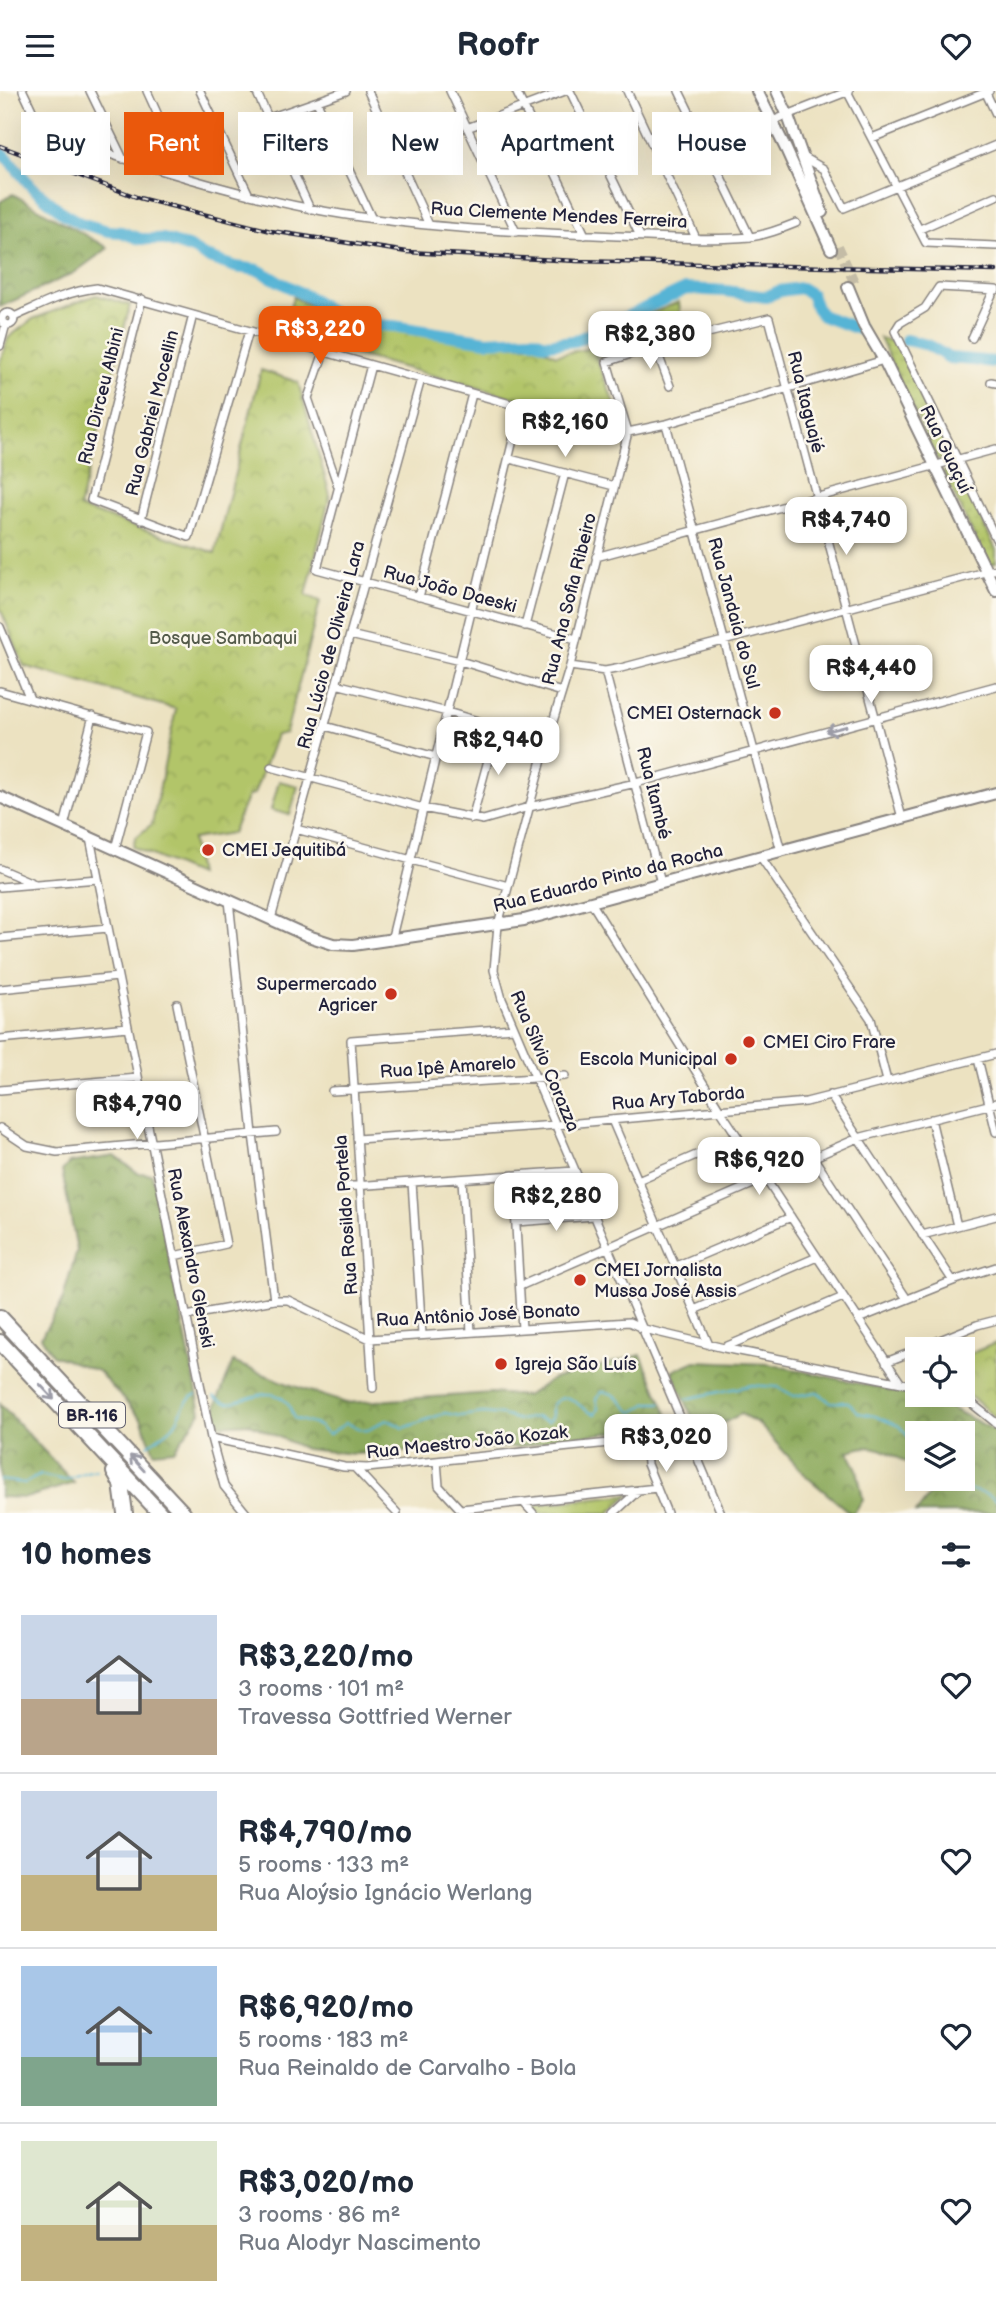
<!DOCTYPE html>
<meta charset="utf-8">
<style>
:root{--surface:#fff;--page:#f2f2f3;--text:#1f2937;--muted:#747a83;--line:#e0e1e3;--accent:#ea580c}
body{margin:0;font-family:"Balsamiq Sans",sans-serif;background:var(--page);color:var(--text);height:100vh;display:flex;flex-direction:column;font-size:26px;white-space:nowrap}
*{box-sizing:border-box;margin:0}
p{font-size:23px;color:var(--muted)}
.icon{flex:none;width:38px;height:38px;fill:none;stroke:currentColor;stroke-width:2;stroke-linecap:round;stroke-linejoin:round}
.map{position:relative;height:1422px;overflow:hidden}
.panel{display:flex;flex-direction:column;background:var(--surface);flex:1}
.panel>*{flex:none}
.hud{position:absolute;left:21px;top:21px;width:956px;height:63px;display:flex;gap:14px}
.buttons{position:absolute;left:905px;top:1246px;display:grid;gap:14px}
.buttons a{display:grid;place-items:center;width:70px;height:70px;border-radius:0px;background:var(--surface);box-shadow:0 7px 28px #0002;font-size:35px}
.price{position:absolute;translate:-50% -60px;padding:0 16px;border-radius:14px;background:#fff;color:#222;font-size:23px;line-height:46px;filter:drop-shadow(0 2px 4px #0008)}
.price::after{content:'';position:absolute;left:50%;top:42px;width:21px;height:16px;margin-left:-10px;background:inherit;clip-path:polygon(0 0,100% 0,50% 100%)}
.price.current{background:var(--accent);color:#fff}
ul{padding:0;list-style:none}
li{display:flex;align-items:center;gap:21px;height:175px;padding:0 21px}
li+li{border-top:2px solid var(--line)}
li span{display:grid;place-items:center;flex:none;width:196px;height:140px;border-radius:0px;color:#555}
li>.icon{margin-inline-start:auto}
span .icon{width:84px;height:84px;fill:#fffc;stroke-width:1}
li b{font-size:30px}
h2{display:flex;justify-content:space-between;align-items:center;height:84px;padding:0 21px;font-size:30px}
.pill{padding:0 24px;border-radius:0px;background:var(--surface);box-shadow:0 7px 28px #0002;font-size:24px;line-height:63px}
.pill.current{background:var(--accent);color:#fff}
header{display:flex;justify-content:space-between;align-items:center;height:91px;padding:0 21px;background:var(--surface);font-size:32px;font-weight:800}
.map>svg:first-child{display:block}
.grass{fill:#b2c569;stroke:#6a7452;stroke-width:2}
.forest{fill:url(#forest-crowns);stroke:#58664c;stroke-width:2}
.park{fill:url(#park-crowns);stroke:#6a7452;stroke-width:2}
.garden{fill:url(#garden-dots);stroke:#6a7452;stroke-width:2}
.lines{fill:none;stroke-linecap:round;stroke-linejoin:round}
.stream{stroke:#57b4d5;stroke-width:2}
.river{stroke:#57b4d5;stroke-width:12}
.secondary-tunnel{stroke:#c4bca6;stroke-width:10;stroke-dasharray:10 5;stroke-linecap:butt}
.minor-casing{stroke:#87827e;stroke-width:10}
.secondary-casing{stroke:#87827e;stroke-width:14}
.motorway-casing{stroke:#87827e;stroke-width:18}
.minor{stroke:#fff;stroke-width:7}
.secondary{stroke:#fff;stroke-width:10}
.motorway{stroke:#fff;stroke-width:14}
.rail-casing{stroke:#22223b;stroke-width:4.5}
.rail{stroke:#fbf7ec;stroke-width:2;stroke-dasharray:5;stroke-linecap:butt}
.oneway{stroke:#9c9ca7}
.poi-dot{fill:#c8321e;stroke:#fbf7ec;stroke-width:2.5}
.labels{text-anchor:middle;stroke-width:5;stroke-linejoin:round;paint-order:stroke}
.shield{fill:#fbf7ec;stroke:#636270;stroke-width:2}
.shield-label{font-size:16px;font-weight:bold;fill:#22223b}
.street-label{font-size:18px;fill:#22223b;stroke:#fbf7ec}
.park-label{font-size:18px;fill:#545b4b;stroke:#fbf7ec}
.poi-label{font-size:18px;fill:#22223b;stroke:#fbf7ec;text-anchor:start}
</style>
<header><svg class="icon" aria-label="menu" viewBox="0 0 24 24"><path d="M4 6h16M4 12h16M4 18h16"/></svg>Roofr<svg class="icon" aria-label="heart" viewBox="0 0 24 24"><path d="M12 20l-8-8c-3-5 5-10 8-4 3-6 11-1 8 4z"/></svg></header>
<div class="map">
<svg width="996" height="1422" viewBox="0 0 996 1422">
<defs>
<pattern id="forest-crowns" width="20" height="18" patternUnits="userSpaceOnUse" patternTransform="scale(1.75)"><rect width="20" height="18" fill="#8daa5d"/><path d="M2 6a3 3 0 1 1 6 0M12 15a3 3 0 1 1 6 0" fill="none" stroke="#738a4e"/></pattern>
<pattern id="park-crowns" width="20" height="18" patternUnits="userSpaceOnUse" patternTransform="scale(1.75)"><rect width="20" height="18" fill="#b2c569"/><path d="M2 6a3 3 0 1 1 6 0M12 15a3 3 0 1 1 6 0" fill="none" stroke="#99a95c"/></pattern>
<pattern id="garden-dots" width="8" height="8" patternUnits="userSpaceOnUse" patternTransform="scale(1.75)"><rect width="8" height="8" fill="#b2c569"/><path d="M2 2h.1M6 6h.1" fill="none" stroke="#99a95c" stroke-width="1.8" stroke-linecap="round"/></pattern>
</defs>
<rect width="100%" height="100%" fill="#fbf7ec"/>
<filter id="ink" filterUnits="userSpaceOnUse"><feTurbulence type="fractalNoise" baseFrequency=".0143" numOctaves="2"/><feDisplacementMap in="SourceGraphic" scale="14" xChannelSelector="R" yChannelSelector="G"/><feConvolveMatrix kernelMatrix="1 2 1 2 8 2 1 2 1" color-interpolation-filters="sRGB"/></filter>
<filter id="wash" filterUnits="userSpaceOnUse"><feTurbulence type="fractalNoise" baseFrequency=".00686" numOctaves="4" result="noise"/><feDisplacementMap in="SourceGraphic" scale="28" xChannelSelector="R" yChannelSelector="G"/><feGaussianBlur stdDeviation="1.57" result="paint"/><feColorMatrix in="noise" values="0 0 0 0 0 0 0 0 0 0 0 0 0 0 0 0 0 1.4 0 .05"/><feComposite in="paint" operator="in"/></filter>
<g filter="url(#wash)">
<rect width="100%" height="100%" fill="#ece2c1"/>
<!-- grass -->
<path class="grass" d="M279,690L298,695L290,724L271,719Z"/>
<!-- forest -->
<path class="forest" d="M13,103L108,157L74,182L0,216V111Z
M115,1065L138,1082L152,1083L201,1321L174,1359L154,1361L141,1328L98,1280L52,1264L41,1246L62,1211L77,1159L62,1080L69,1072Z
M641,1264L674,1338H644L579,1345L518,1356L354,1363L305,1358L248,1332L219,1334L216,1314L233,1271L288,1293L346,1312L492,1302L526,1305L553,1288Z
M695,1270L769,1273L935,1309L996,1340V1422H916L934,1398L926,1388H962V1342H917V1379C894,1364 875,1348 848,1361L857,1378L863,1408L854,1422H850L807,1386L758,1332L741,1323L700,1344L672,1280Z
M0,1313L74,1392L26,1407L0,1406Z"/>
<!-- park -->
<path class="park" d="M96,204L130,214L79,417L215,462L261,279L298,291L330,404L306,504L320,510L286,642L276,644L254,703L248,705L232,742L192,748L198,784L133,756L135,747L152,733L176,618L24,575L0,517V271L8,247L33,228Z
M293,206L349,235L395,239L485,254H536L556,264L592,257L624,336L283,244Z
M679,211L683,246L598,267L591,248Z
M996,1252V1328L980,1313L963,1301L962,1266Z
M630,1403L609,1422H538L531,1414Z"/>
<!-- garden -->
<path class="garden" d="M880,247L897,252L951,366L937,369Z
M957,377L996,459V472L988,474L943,381Z"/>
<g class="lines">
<!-- stream -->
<path class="stream" d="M214,1306C219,1308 224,1313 229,1312C247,1310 272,1293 287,1312C291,1316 291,1322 294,1327L319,1335L328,1344L346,1332C379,1346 361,1337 388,1329L404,1337L445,1322L460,1325L483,1322L502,1324L519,1329L536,1326L548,1331L552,1325V1314C572,1294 577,1320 595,1323L598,1318L596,1308L602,1301C618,1301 620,1312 632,1321L636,1320L648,1312H661
M686,1308L752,1294L778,1296L794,1305L817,1301L831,1311C852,1313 843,1305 859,1322L875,1325L899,1335L917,1355
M148,1354C156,1348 165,1343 172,1336C182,1326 182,1309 196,1304
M949,1388C960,1402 982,1397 996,1409
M0,1389L25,1392L40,1384L64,1389L86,1381L96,1379"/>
<!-- river -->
<path class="river" d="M4,63L31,95L63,122L80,132L108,140L121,141L140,148H163L193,158L206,166L236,176L258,179L308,206L341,227L357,233L393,235L487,250L531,248L546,253L575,250L686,198L726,200L766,206L779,200L801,197L811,203L816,217L823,225L859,238
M906,249L928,254L949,267L996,271"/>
</g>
</g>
<g filter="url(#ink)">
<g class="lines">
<!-- secondary-tunnel -->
<path class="secondary-tunnel" d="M838,155L855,193"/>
<!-- minor casing -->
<g class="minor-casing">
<path id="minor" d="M23,0L40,36L48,42C133,72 218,99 307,117C409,137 514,141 618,145C661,146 707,150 750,146C766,144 781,138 796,132
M90,0L123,68
M147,0L186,86
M200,0L249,104
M256,0L310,118
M368,0L429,134
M450,0L516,141
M516,0L585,144
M570,0L640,145
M627,0L696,147
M679,0L750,146
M847,0L926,152L996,155
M985,0L996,23
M317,11L371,126
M269,27L346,0
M467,37L565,0
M872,47L989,0
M802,65L824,78L844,117L996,54
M661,73L849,0
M920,138L996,105
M996,199L939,196L925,217L900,232L895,240L996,448
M142,208L91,409L189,446L249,240
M2 228a6 6 0 1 1 12 0a6 6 0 1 1-12 0Z
M14,226C41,214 67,200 97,197L521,316L628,341L666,333L884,269
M972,247L994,199
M0,255L6,233
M655,255L670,295
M324,261L308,307L339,398
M371,274L317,478L576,548
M991,291L996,292
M666,333L781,760
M510,368L614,395
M141,429L193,224
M596,466L996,358
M419,506L472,303
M525,535L565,382
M0,536L30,608
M350,544L460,570L562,601
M570,575L605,580L621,577L996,478
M605,580L661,792
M336,593L447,621L547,650
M0,600L146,641L115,758
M325,635L436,666
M271,676L423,717L483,729L529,716L636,692L996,595
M472,728L497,636
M64,735L93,625
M296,738L508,795
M90,747L211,1347L224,1395L246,1422
M760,765L871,928L887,990
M0,778L35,793
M0,796L98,788
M229,809L253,1043L274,1209
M591,811L720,1019L900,1291
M271,828L421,288
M0,847L108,837
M391,850L521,316
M0,898L118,886
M0,948L128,936
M978,968L996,1041
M0,999L138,987
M332,1000L565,985
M830,1004L953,1190
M931,1028L957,1135
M612,1029L709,1254
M0,1037L27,1055L57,1061L276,1041
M357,1048L556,1034L806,1011L996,963
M813,1066L907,1208
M513,1084L522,1238
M462,1088L471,1241
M638,1089L738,1046
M412,1091L422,1244
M339,1096L575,1080
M516,1131L594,1125
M922,1144L996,1125
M174,1165L226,1153L177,913
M676,1175L791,1126
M520,1195L858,1047L996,1012
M694,1219L817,1166
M186,1225L274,1209H288L370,1248L629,1231L642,1237
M858,1228L953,1190L996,1176
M640,1237L724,1257L917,1295
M725,1256L843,1206
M918,1258L977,1234L996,1229
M886,1271L917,1259
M373,1297L351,949L514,937
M957,1304L970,1311L996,1332
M211,1347L344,1376L367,1377L687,1344
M645,1348L647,1373L667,1422
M437,1370L439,1395L462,1420
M355,1377L397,1422
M523,1411L533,1422
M461,1418L657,1397
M614,1422L639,1399
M721,1422L502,908L494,879L498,834L547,650L570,575L628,341L607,271L655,255L769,227L902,727"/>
</g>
<!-- secondary casing -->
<g class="secondary-casing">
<path id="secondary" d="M757,0L786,58L831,158
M777,0L788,25L822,121
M848,196L864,235L884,269L996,500
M0,706L308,845L333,853L353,854L524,829L996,702"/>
</g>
<!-- motorway casing -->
<g class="motorway-casing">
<path id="motorway" d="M0,1226L183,1422
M0,1251L160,1422
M114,1381L121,1393L125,1422"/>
</g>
<!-- minor -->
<use href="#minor" class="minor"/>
<!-- secondary -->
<use href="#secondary" class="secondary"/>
<!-- motorway -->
<use href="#motorway" class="motorway"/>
<!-- rail casing -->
<g class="rail-casing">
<path id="rail" d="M0,55L139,107L271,140L407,161L577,170L996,180"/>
</g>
<!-- rail -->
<use href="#rail" class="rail"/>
</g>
<!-- one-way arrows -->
<defs><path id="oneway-shaft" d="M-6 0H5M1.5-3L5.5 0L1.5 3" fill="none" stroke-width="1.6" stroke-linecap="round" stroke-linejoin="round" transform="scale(1.75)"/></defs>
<g class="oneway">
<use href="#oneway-shaft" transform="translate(836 638) rotate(165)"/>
<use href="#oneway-shaft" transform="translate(47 1301) rotate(47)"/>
<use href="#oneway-shaft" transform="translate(137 1372) rotate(-133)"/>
</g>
</g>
<!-- markers -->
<g class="poi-dot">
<circle cx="775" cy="622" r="7"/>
<circle cx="208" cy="759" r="7"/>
<circle cx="391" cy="903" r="7"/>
<circle cx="749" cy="951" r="7"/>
<circle cx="731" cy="968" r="7"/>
<circle cx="580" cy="1189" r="7"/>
<circle cx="501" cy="1273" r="7"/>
</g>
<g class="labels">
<!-- shield labels -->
<rect class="shield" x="59" y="1311.5" width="66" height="25" rx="5"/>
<g class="shield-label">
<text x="92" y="1330">BR-116</text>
</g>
<!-- street labels -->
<g class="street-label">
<text transform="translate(559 124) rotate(3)" y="6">Rua Clemente Mendes Ferreira</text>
<text transform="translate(101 305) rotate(-76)" y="6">Rua Dirceu Albini</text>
<text transform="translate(806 311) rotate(76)" y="6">Rua Itaguajé</text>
<text transform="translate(152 322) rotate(-76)" y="6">Rua Gabriel Mocellin</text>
<text transform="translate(946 358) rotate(64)" y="6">Rua Guaçuí</text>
<text transform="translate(450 498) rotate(15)" y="6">Rua João Daeski</text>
<text transform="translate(569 508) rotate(-76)" y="6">Rua Ana Sofia Ribeiro</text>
<text transform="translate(734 522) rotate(75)" y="6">Rua Jandaia do Sul</text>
<text transform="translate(331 554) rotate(-75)" y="6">Rua Lúcio de Oliveira Lara</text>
<text transform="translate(654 702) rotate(76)" y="6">Rua Itambé</text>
<text transform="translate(608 787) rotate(-14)" y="6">Rua Eduardo Pinto da Rocha</text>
<text transform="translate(545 970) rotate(67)" y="6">Rua Sílvio Corazza</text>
<text transform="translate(448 976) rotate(-4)" y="6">Rua Ipê Amarelo</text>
<text transform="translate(678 1007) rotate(-5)" y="6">Rua Ary Taborda</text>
<text transform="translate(346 1124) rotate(-94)" y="6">Rua Rosildo Portela</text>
<text transform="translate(191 1167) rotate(79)" y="6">Rua Alexandro Glenski</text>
<text transform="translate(478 1224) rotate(-3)" y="6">Rua Antônio José Bonato</text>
<text transform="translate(467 1351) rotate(-6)" y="6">Rua Maestro João Kozak</text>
</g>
<!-- park labels -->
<g class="park-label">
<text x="223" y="553">Bosque Sambaqui</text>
</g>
<!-- poi labels -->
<g class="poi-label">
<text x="761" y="628" text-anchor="end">CMEI Osternack</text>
<text x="222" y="765">CMEI Jequitibá</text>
<text x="377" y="899" text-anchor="end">Supermercado<tspan x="377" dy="21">Agricer</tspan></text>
<text x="763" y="957">CMEI Ciro Frare</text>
<text x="717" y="974" text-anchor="end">Escola Municipal</text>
<text x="594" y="1185">CMEI Jornalista<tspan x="594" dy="21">Mussa José Assis</tspan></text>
<text x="515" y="1279">Igreja São Luís</text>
</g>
</g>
</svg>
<div class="buttons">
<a><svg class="icon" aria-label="locate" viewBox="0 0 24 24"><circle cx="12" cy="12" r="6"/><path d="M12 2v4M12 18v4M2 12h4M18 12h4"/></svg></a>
<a><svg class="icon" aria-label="layers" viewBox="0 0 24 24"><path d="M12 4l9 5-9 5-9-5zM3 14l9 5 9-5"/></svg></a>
</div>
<b class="price current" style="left:320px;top:275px">R$3,220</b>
<b class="price" style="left:650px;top:280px">R$2,380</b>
<b class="price" style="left:565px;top:368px">R$2,160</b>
<b class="price" style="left:846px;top:466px">R$4,740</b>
<b class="price" style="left:871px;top:614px">R$4,440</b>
<b class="price" style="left:498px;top:686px">R$2,940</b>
<b class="price" style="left:137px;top:1050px">R$4,790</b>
<b class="price" style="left:759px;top:1106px">R$6,920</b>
<b class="price" style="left:556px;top:1142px">R$2,280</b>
<b class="price" style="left:666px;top:1383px">R$3,020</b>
<div class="hud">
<a class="pill">Buy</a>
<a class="pill current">Rent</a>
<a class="pill">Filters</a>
<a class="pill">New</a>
<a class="pill">Apartment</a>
<a class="pill">House</a>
</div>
</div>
<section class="panel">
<h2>10 homes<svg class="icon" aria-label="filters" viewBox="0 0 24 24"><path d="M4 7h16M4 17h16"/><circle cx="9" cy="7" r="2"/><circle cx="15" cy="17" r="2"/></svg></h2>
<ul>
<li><span style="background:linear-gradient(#c9d6e8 60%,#b9a48a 0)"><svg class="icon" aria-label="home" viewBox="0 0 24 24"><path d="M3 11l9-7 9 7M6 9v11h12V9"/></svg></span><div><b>R$3,220/mo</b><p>3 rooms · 101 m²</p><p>Travessa Gottfried Werner</p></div><svg class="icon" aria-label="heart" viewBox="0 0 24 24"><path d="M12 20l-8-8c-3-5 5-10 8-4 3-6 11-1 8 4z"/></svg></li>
<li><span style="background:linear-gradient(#c9d6e8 60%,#c2b280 0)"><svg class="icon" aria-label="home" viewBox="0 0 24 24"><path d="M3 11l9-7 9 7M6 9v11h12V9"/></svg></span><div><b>R$4,790/mo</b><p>5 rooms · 133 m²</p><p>Rua Aloýsio Ignácio Werlang</p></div><svg class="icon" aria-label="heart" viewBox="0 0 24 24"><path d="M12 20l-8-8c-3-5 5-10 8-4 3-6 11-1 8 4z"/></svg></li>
<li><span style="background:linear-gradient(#a9c7e8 65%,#7fa58c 0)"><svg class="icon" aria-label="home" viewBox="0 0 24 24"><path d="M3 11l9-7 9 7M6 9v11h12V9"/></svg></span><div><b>R$6,920/mo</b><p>5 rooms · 183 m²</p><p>Rua Reinaldo de Carvalho - Bola</p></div><svg class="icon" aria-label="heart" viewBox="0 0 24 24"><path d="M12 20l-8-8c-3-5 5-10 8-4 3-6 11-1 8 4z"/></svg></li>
<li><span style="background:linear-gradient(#dfe7d0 60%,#c2b280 0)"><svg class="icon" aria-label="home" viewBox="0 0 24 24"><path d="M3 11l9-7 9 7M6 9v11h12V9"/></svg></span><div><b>R$3,020/mo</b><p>3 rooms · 86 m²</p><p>Rua Alodyr Nascimento</p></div><svg class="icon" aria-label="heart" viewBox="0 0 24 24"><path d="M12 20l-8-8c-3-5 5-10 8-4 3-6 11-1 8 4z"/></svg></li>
</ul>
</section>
